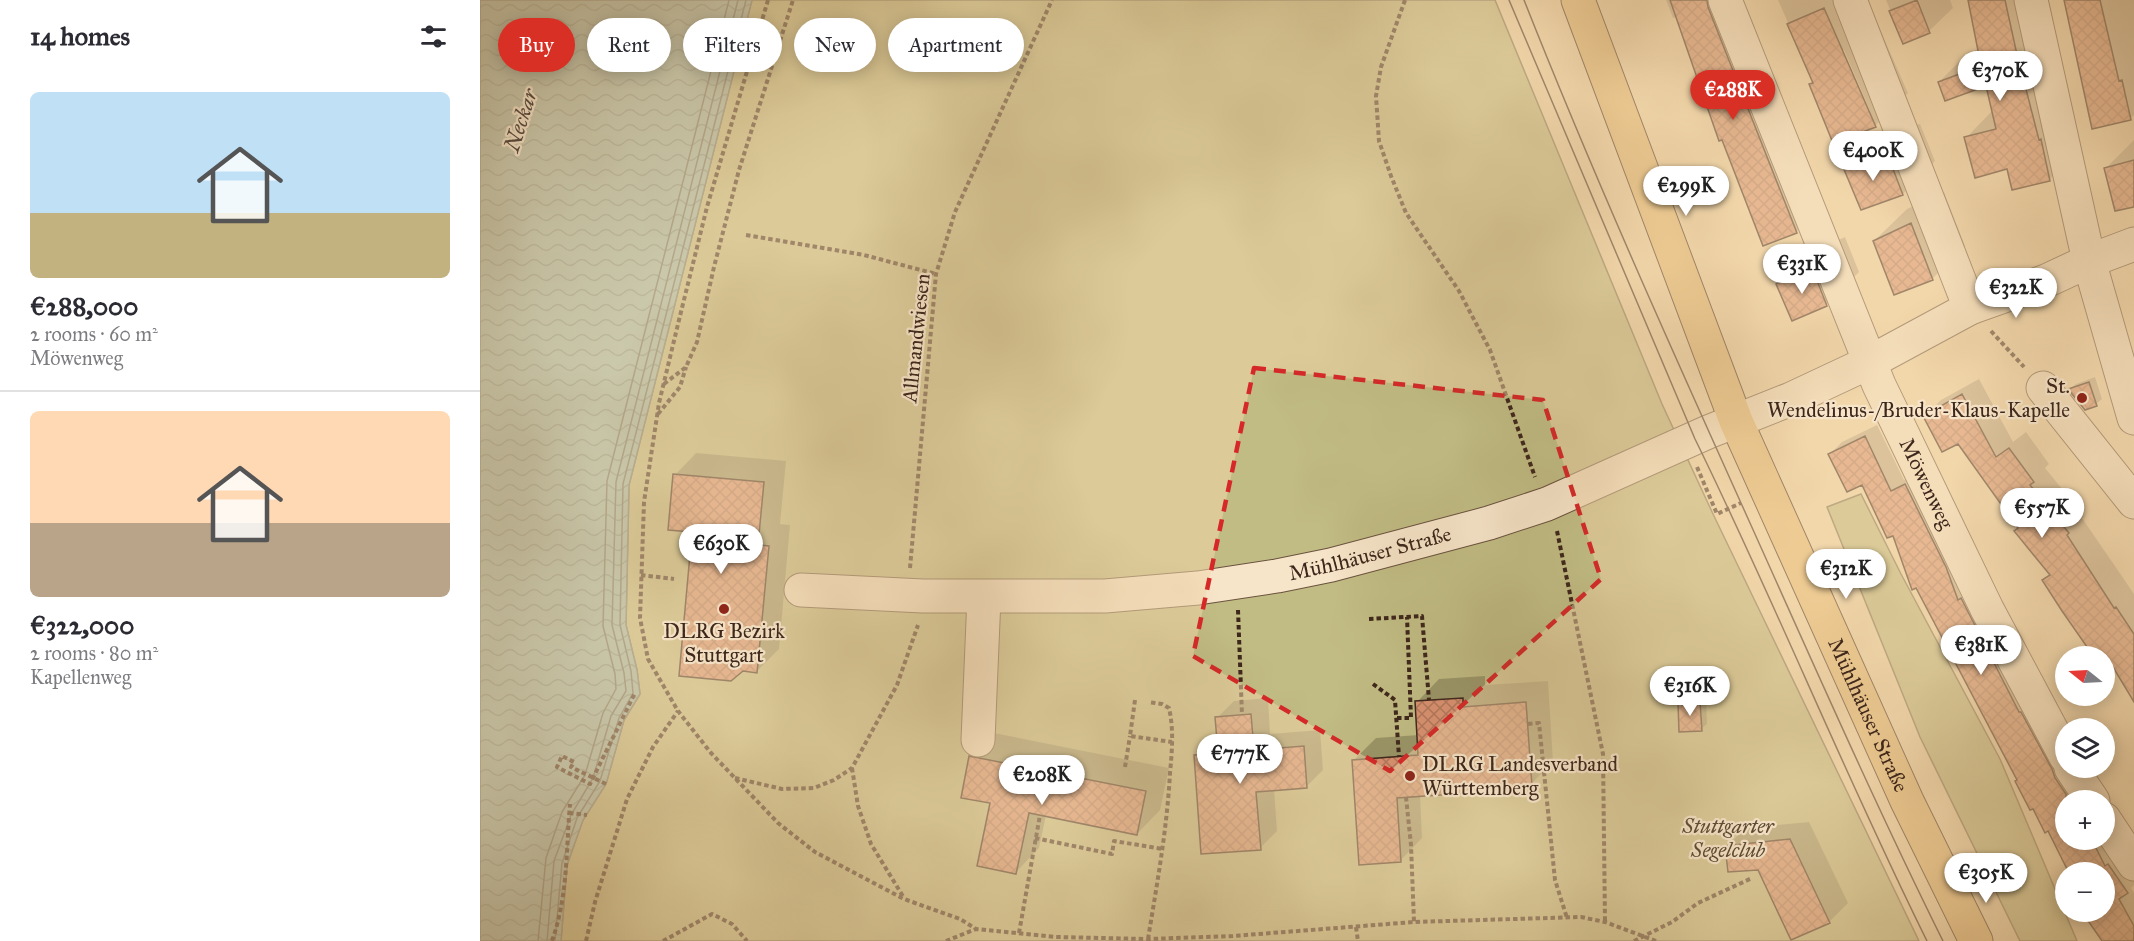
<!DOCTYPE html>
<meta charset="utf-8">
<style>
:root{--surface:#fff;--page:#f2f2f3;--text:#2b2b33;--muted:#7c7c81;--line:#e1e1e2;--accent:#d93025}
body{margin:0;font-family:"IM FELL Great Primer",serif;background:var(--page);color:var(--text);height:100vh;display:flex;flex-direction:column;font-size:22px;white-space:nowrap}
*{box-sizing:border-box;margin:0}
p{font-size:20px;color:var(--muted)}
.icon{flex:none;width:33px;height:33px;fill:none;stroke:currentColor;stroke-width:2;stroke-linecap:round;stroke-linejoin:round}
.map{position:relative;flex:1;overflow:hidden}
.panel{display:flex;flex-direction:column;background:var(--surface);width:480px}
.panel>*{flex:none}
.hud{position:absolute;left:18px;top:18px;width:570px;height:54px;display:flex;gap:12px}
.needle{width:39px;rotate:288deg}
.fabs{position:absolute;left:1575px;top:646px;display:grid;gap:12px}
.fabs a{display:grid;place-items:center;width:60px;height:60px;border-radius:50%;background:var(--surface);box-shadow:0 3px 15px #0003;font-size:30px}
.price{position:absolute;translate:-50% -51px;padding:0 14px;border-radius:21px;background:#fff;color:#222;font-size:20px;line-height:39px;filter:drop-shadow(0 2px 3px #0008)}
.price::after{content:'';position:absolute;left:50%;top:36px;width:18px;height:14px;margin-left:-9px;background:inherit;clip-path:polygon(0 0,100% 0,50% 100%)}
.price.on{background:var(--accent);color:#fff}
ul{padding:0;list-style:none}
li{display:grid;align-content:center;gap:12px;height:318px;padding:0 30px}
li+li{border-top:2px solid var(--line)}
li span{display:grid;place-items:center;height:186px;border-radius:9px;color:#555}
li>.icon{margin-inline-start:auto}
span .icon{width:108px;height:108px;fill:#fffc;stroke-width:1}
li b{font-size:26px}
h2{display:flex;justify-content:space-between;align-items:center;height:72px;padding:0 30px;font-size:26px}
.tag{padding:0 21px;border-radius:27px;background:var(--surface);box-shadow:0 3px 15px #0003;font-size:21px;line-height:54px}
.tag.on{background:var(--accent);color:#fff}
main{display:flex;flex:1;min-height:0}
.map>svg:first-child{display:block}
.green{fill:#c1bc84;stroke:#7f7150;stroke-width:1.5}
.water{fill:url(#water-waves);stroke:#767e73;stroke-width:1.5}
.shadow{fill:#0003;fill-rule:evenodd}
.lines{fill:none;stroke-linecap:round;stroke-linejoin:round}
.shore{stroke:#6c7064;stroke-width:1.5}
.building{fill:url(#building-cross-hatch);stroke:#3d261b;stroke-width:1.5}
.minor-casing{stroke:#6a523f;stroke-width:35}
.major-casing{stroke:#3d261b;stroke-width:35}
.path{stroke:#3d261b;stroke-width:4;stroke-dasharray:4.5 3;stroke-linecap:butt}
.minor{stroke:#f7e5c9;stroke-width:33}
.major{stroke:#e9bc76;stroke-width:33}
.tram{stroke:#3d261b;stroke-width:1.5}
.marked{fill:none;stroke:#d62828;stroke-width:4.5;stroke-dasharray:12 8;stroke-linejoin:round}
.poi-dot{fill:#8f2418;stroke:#f7e5c9;stroke-width:2}
.labels{text-anchor:middle;stroke-width:4.5;stroke-linejoin:round;paint-order:stroke}
.street-label{font-size:21px;fill:#3d261b;stroke:#f7e5c9}
.poi-label{font-size:21px;fill:#3d261b;stroke:#f7e5c9;text-anchor:end}
.park-label{font-size:21px;font-style:italic;fill:#5e4c35;stroke:#f7e5c9}
.water-label{font-size:22px;font-style:italic;fill:#554b40;stroke:#f7e5c9}
</style>
<main>
<section class="panel">
<h2>14 homes<svg class="icon" aria-label="filters" viewBox="0 0 24 24"><path d="M4 7h16M4 17h16"/><circle cx="9" cy="7" r="2"/><circle cx="15" cy="17" r="2"/></svg></h2>
<ul>
<li><span style="background:linear-gradient(#bfe0f5 65%,#c2b280 0)"><svg class="icon" aria-label="home" viewBox="0 0 24 24"><path d="M3 11l9-7 9 7M6 9v11h12V9"/></svg></span><div><b>€288,000</b><p>2 rooms · 60 m²</p><p>Möwenweg</p></div></li>
<li><span style="background:linear-gradient(#ffd9b3 60%,#b9a48a 0)"><svg class="icon" aria-label="home" viewBox="0 0 24 24"><path d="M3 11l9-7 9 7M6 9v11h12V9"/></svg></span><div><b>€322,000</b><p>2 rooms · 80 m²</p><p>Kapellenweg</p></div></li>
</ul>
</section>
<div class="map">
<svg width="1654" height="941" viewBox="0 0 1654 941">
<defs>
<pattern id="water-waves" width="16" height="10" patternUnits="userSpaceOnUse" patternTransform="scale(1.5)"><rect width="16" height="10" fill="#9cb9ae"/><path d="M0 5q4-4 8 0t8 0" fill="none" stroke="#80968d"/></pattern>
<pattern id="building-cross-hatch" width="8" height="8" patternUnits="userSpaceOnUse" patternTransform="scale(1.5)"><rect width="8" height="8" fill="#da9272"/><path d="M0 0l8 8M0 8l8-8" fill="none" stroke="#b2775d"/></pattern>
</defs>
<rect width="100%" height="100%" fill="#f2d7ac"/>
<filter id="stains"><feTurbulence type="fractalNoise" baseFrequency=".00333" numOctaves="4"/><feColorMatrix values="0 0 0 0 .2 0 0 0 0 .09 0 0 0 0 .02 0 0 0 .5 -.17"/></filter>
<radialGradient id="worn" r=".72"><stop offset=".6" stop-color="#630" stop-opacity="0"/><stop offset="1" stop-color="#630" stop-opacity=".3"/></radialGradient>
<!-- green -->
<path class="green" d="M272,0H1015L1182,404L1233,514L1439,941H81L87,865L103,820L126,784L144,720L160,694L157,670L146,625L149,485Z
M1381,494L1421,574L1520,759L1597,941H1540L1440,737L1347,507Z"/>
<!-- water -->
<path class="water" d="M0,0H272L149,485L146,625L157,670L160,694L144,720L126,784L103,820L87,865L81,941H0Z"/>
<!-- shadow -->
<path class="shadow" d="M1186,0H1247L1333,216L1316,232L1198,17L1193,18Z
M1298,0H1387L1428,93L1395,126L1331,85L1334,82ZM1364,50L1390,111H1387L1361,52Z
M1406,0H1470L1473,8L1449,31L1423,42Z
M1489,0H1561L1599,150L1569,180L1528,167L1486,138L1513,110L1507,84L1459,82L1489,52L1499,49Z
M1585,0H1654V115L1650,119Z
M1440,124L1455,161L1423,194L1381,208L1365,168L1397,135Z
M1654,140V205L1626,168Z
M1464,192L1485,246L1452,279L1394,241L1427,209Z
M1365,237L1379,272L1346,305L1298,285L1331,252Z
M1615,377L1622,399L1616,404L1590,389L1596,384Z
M1499,379L1533,442L1546,432L1569,464L1565,468L1604,516L1602,518L1654,594V699L1629,658L1624,661V657H1616L1564,580L1570,574L1478,442L1444,416L1461,400Z
M1397,425L1424,480L1438,473L1609,801H1586V840H1624L1654,873V885L1651,888L1654,893V941H1621L1623,940L1604,912H1624V873H1590L1569,829L1539,780L1414,533L1382,483L1350,454L1362,442Z
M216,453L306,461L300,524L310,525L299,649L277,671L214,531L195,475Z
M1005,676V685L1068,681L1073,762L1051,784L940,795L942,838L920,861L874,760L896,738L939,735L937,702L959,679Z
M1226,697L1227,724L1221,729L1199,704L1205,698Z
M788,698L790,734L840,730L843,770L826,787L794,789L797,831L780,848L716,755L733,739L739,738L737,718L754,701Z
M514,733L689,768L680,810L657,834L566,815L559,848L536,872L511,802L491,757Z
M1329,822L1368,903L1349,922L1312,938L1279,869L1247,847L1265,828Z"/>
<g class="lines">
<!-- shore -->
<path class="shore" d="M58,941L66,858L82,812L105,775L123,713L136,689L135,674L123,626L127,481L249,0
M67,941L74,861L91,815L113,778L131,716L146,691L144,673L132,625L136,482L258,0
M75,941L82,863L97,818L120,781L139,718L153,693L151,671L140,625L143,484L266,0"/>
</g>
<!-- building -->
<path class="building" d="M1190,0H1227L1228,7L1317,233L1283,246L1242,140L1239,141Z
M1437,0L1450,33L1423,44L1409,11Z
M1488,0H1525L1536,50L1559,140L1561,139L1570,181L1532,190L1527,169L1495,178L1484,137L1516,129L1506,86L1465,101L1458,82L1501,66Z
M1584,0H1620L1639,81L1642,80L1651,120L1612,129Z
M1344,8L1396,127L1353,143L1329,84L1333,83L1307,24Z
M1408,156L1423,195L1381,210L1363,167Z
M1654,160V207L1635,211L1624,168Z
M1431,223L1453,280L1414,295L1393,241Z
M1332,268L1347,306L1312,321L1296,284Z
M1609,382L1617,406L1605,410L1588,389Z
M1482,394L1516,457L1529,448L1554,482L1550,485L1589,533L1587,535L1634,608L1636,607L1654,634V702L1627,657H1614L1582,611L1562,580L1570,575L1534,531L1538,528L1478,444L1462,452L1443,416Z
M1385,436L1411,491L1425,484L1466,567L1478,600L1481,598L1539,712H1541L1572,769L1575,778L1586,794V840H1612L1625,866L1628,864L1648,893L1639,899L1654,926V941H1622L1602,912H1624V873H1589L1568,831L1565,833L1553,809L1550,810L1535,781L1537,780L1436,588L1432,590L1413,536L1407,538L1382,485L1367,492L1348,454Z
M193,474L284,482L278,545L289,546L277,673L263,671L251,681L199,676L212,532L188,530Z
M983,698V707L1046,702L1052,786L989,790V793L917,798L921,862L879,865L872,760L938,755L935,701Z
M1220,702L1222,731L1199,732L1198,703Z
M771,714L774,750L824,746L827,788L776,792L781,850L721,854L714,755L738,753L735,717Z
M489,756L666,791L657,835L549,813L536,874L497,866L510,803L481,798Z
M1310,839L1350,923L1311,940L1278,870L1248,872L1245,846Z"/>
<g class="lines">
<!-- minor casing -->
<g class="minor-casing">
<g id="minor">
<path id="s1" d="M1245,0L1399,385L1507,609L1586,757"/>
<path d="M1370,0L1490,308"/>
<path d="M1551,0L1609,261L1654,418"/>
<path d="M1563,388L1654,502"/>
<path id="s2" d="M321,590L443,596H625L718,588L797,576L851,565L1009,523L1067,504L1228,432L1311,399L1390,362L1490,308L1566,281L1609,261L1654,244"/>
<path d="M498,740L504,597"/>
<path d="M1591,768L1613,801"/>
<path d="M1624,819L1654,864"/>
</g>
</g>
<!-- major casing -->
<g class="major-casing">
<g id="major">
<path id="s3" d="M1098,0L1256,421L1427,801L1496,941"/>
</g>
</g>
<!-- path -->
<path class="path" d="M288,0L227,207L199,320L179,403L164,502L160,618L168,659L198,711L231,753L298,823L335,852L424,899L480,919L496,929L576,937L668,939L753,936L934,922L1101,917L1125,922L1176,941
M925,0L901,67L896,96L899,141L911,176L926,213L979,291L1010,350L1055,477
M266,235L384,255L456,274
M1511,331L1544,367
M184,384L206,367L217,342L234,267L259,170L313,0
M178,414L200,387L206,367
M1217,467L1237,514L1261,503
M1077,531L1123,754L1125,922
M430,568L456,274L475,212L572,0
M161,575L194,579
M758,610L762,715
M889,619L942,616L949,700
M893,684L915,700L919,757
M655,700L650,736L692,742
M917,718H931L927,617
M1048,724L1059,723L1075,880L1087,918
M645,767L650,736
M372,768L378,806L391,844L424,898
M255,778L302,789L334,788L354,780L372,768L417,685L438,625
M126,784L91,767L94,762L82,756L77,767L110,784L113,778L155,693
M926,797L931,845L934,922
M89,813L107,815
M555,838L632,854L634,841L683,849
M876,927L878,941
M539,933L560,815
M668,939C677,884 687,829 690,773C692,751 694,730 689,708L682,704L668,702
M72,941C88,896 86,850 90,804
M106,941L115,902L147,799L173,747L198,711
M183,941L232,914L252,924L267,941
M466,941L496,929
M1154,941L1192,922L1218,903L1272,878"/>
<!-- minor -->
<use href="#minor" class="minor"/>
<!-- major -->
<use href="#major" class="major"/>
<!-- tram -->
<path class="tram" d="M1029,0L1215,439C1296,604 1365,776 1447,941
M1044,0C1114,177 1192,350 1270,523C1333,663 1395,804 1463,941"/>
</g>
<!-- marked area -->
<path d="M0 0H1654V941H0ZM774,368L1063,400L1121,579L910,771L713,656Z" fill="#f2d7ac" fill-opacity=".55" fill-rule="evenodd"/>
<path class="marked" d="M774,368L1063,400L1121,579L910,771L713,656Z"/>
<!-- markers -->
<g class="poi-dot">
<circle cx="1602" cy="398" r="6"/>
<circle cx="244" cy="609" r="6"/>
<circle cx="930" cy="776" r="6"/>
</g>
<g class="labels">
<!-- street labels -->
<g class="street-label">
<text transform="translate(436 338) rotate(-84)" y="7">Allmandwiesen</text>
<text dy="7" stroke="none"><textPath href="#s1" startOffset="524">Möwenweg</textPath></text>
<text dy="7" stroke="none"><textPath href="#s2" startOffset="573">Mühlhäuser Straße</textPath></text>
<text dy="7" stroke="none"><textPath href="#s3" startOffset="772">Mühlhäuser Straße</textPath></text>
</g>
<!-- poi labels -->
<g class="poi-label">
<text x="1590" y="393">St.<tspan x="1590" dy="24">Wendelinus-/Bruder-Klaus-Kapelle</tspan></text>
<text x="244" y="638" text-anchor="middle">DLRG Bezirk<tspan x="244" dy="24">Stuttgart</tspan></text>
<text x="942" y="771" text-anchor="start">DLRG Landesverband<tspan x="942" dy="24">Württemberg</tspan></text>
</g>
<!-- park labels -->
<g class="park-label">
<text x="1248" y="833">Stuttgarter<tspan x="1248" dy="24">Segelclub</tspan></text>
</g>
<!-- water labels -->
<g class="water-label">
<text transform="translate(40 120) rotate(-72)" y="8">Neckar</text>
</g>
</g>
<rect width="100%" height="100%" filter="url(#stains)"/>
<rect width="100%" height="100%" fill="url(#worn)"/>
</svg>
<div class="fabs">
<a><svg class="needle" viewBox="-14 -14 28 28"><path d="M0-13l5 13h-10z" fill="#e53935"/><path d="M0 13l5-13h-10z" fill="#7c7c81"/></svg></a>
<a><svg class="icon" aria-label="layers" viewBox="0 0 24 24"><path d="M12 4l9 5-9 5-9-5zM3 14l9 5 9-5"/></svg></a>
<a>+</a>
<a>−</a>
</div>
<b class="price" style="left:1520px;top:102px">€370K</b>
<b class="price on" style="left:1253px;top:121px">€288K</b>
<b class="price" style="left:1393px;top:182px">€400K</b>
<b class="price" style="left:1206px;top:217px">€299K</b>
<b class="price" style="left:1322px;top:295px">€331K</b>
<b class="price" style="left:1536px;top:319px">€322K</b>
<b class="price" style="left:1562px;top:539px">€557K</b>
<b class="price" style="left:241px;top:575px">€630K</b>
<b class="price" style="left:1366px;top:600px">€312K</b>
<b class="price" style="left:1501px;top:676px">€381K</b>
<b class="price" style="left:1210px;top:717px">€316K</b>
<b class="price" style="left:760px;top:785px">€777K</b>
<b class="price" style="left:562px;top:806px">€208K</b>
<b class="price" style="left:1506px;top:904px">€305K</b>
<div class="hud">
<a class="tag on">Buy</a>
<a class="tag">Rent</a>
<a class="tag">Filters</a>
<a class="tag">New</a>
<a class="tag">Apartment</a>
</div>
</div>
</main>
